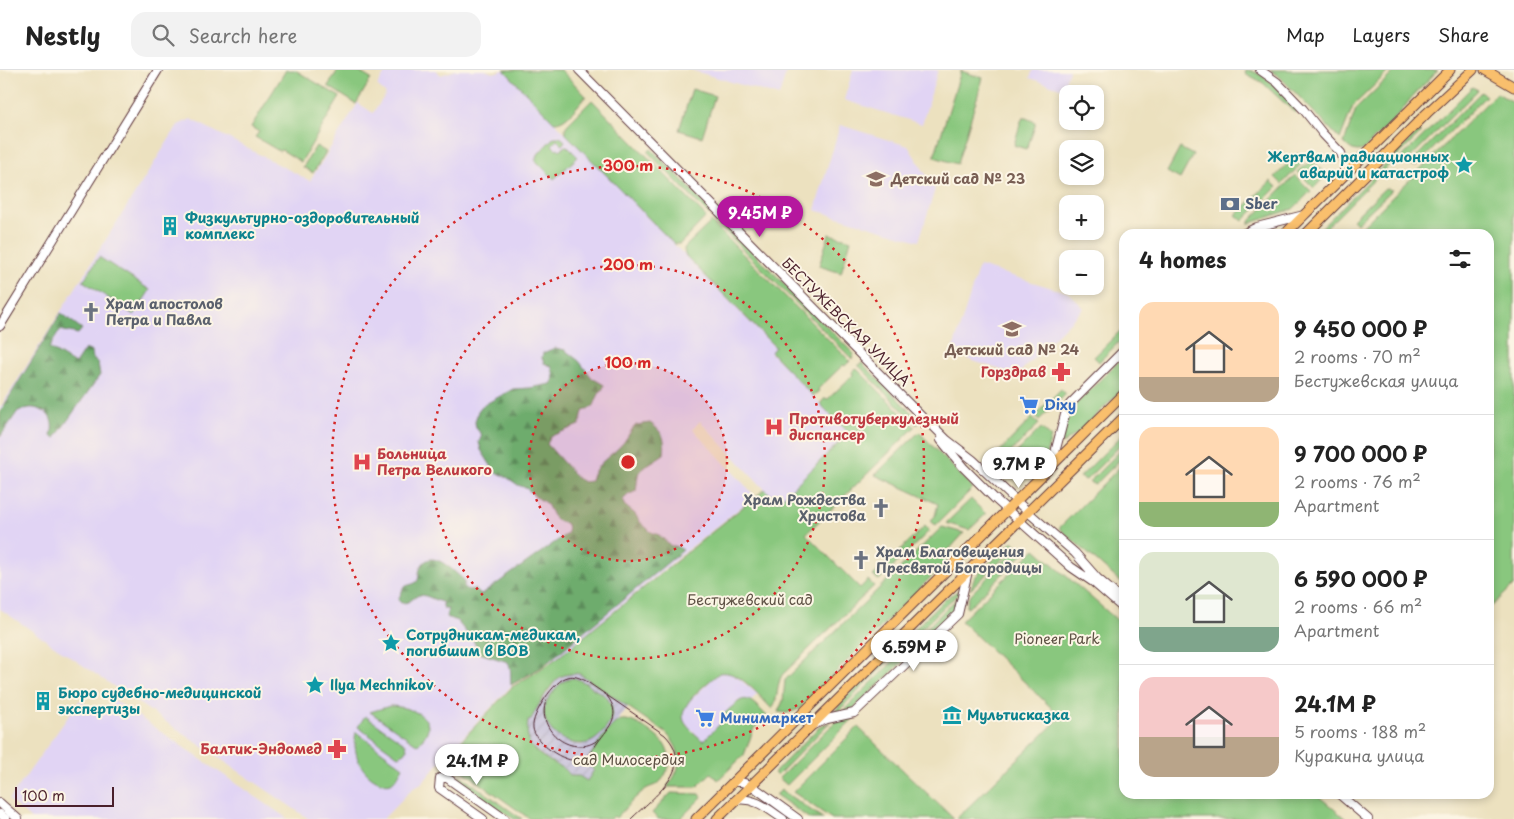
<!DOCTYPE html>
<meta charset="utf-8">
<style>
:root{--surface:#fff;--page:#f2f2f2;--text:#222;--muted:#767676;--line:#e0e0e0;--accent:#b5179e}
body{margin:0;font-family:"Playpen Sans",sans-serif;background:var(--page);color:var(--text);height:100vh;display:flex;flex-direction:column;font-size:19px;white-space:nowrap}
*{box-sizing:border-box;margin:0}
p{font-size:16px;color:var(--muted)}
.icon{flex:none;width:28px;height:28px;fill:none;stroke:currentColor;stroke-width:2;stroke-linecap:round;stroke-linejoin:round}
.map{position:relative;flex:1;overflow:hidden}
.sheet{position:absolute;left:1119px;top:159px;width:375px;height:570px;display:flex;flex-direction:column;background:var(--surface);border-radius:15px;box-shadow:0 2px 8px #0003}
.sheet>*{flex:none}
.fabs{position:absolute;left:1059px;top:15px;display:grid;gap:10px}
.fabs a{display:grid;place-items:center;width:45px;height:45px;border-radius:10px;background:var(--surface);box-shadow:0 2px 8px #0003;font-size:25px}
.scale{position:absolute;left:15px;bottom:12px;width:99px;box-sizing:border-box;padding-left:5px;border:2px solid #4a1f2b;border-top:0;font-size:14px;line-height:18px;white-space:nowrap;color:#4a1f2b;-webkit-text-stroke:4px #fcf5e5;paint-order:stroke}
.price{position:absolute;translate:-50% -42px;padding:0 11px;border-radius:18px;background:#fff;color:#222;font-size:16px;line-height:32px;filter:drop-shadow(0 1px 2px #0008)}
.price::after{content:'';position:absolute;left:50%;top:30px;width:15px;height:11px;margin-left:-8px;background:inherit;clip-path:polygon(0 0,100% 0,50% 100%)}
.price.selected{background:var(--accent);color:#fff}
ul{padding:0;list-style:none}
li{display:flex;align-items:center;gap:15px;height:125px;padding:0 20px}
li+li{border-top:1px solid var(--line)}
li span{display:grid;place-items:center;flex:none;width:140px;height:100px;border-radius:15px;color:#555}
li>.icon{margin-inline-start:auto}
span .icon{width:60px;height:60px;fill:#fffc;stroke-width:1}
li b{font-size:21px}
h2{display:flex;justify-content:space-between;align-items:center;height:60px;padding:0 20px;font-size:21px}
header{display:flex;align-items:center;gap:30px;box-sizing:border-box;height:70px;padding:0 25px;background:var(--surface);border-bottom:1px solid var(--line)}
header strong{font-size:24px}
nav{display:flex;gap:28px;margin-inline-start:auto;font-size:18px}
.search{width:350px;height:45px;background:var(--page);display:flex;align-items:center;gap:12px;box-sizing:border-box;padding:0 18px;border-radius:15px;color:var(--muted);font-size:19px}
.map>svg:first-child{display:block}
.built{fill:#e1d4f4}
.industrial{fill:url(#industrial-furrows);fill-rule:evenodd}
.green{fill:#89c77e;stroke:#6a7354}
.forest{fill:url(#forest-firs);stroke:#5c664c}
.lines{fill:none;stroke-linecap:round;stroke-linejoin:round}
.minor-casing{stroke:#623c41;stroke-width:10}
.major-casing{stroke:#623c41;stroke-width:11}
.minor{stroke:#fff;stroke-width:8}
.major{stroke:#f9bf6d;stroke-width:9}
.tram{stroke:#4a1f2b;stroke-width:1}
.ring{fill:none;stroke:#d62828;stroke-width:2.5;stroke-dasharray:2.5 5}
.labels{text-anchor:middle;stroke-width:4;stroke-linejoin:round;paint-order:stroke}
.culture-label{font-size:14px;font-weight:bold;fill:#0d838f;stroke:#fcf5e5;text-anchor:start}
.education-label{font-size:14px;font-weight:bold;fill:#785e54;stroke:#fcf5e5;text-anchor:start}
.service-label{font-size:14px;font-weight:bold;fill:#4e5e75;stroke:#fcf5e5;text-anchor:start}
.worship-label{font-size:14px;font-weight:bold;fill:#5b616d;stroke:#fcf5e5;text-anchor:start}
.street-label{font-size:14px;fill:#4a1f2b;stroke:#fcf5e5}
.health-label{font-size:14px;font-weight:bold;fill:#be3a42;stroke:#fcf5e5;text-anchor:end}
.shop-label{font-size:14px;font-weight:bold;fill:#366cbe;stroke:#fcf5e5;text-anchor:start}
.park-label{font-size:14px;fill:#5d5144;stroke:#fcf5e5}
.centre{fill:#d62828;stroke:#fcf5e5;stroke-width:2.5}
.ring-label{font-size:15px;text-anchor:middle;font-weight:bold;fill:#d62828;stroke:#fcf5e5;stroke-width:4;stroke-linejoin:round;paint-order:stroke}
</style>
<header>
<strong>Nestly</strong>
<div class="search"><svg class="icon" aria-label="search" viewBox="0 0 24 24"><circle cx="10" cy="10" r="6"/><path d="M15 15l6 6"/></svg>Search here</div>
<nav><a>Map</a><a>Layers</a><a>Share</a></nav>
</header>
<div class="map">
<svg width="1514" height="749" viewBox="0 0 1514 749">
<defs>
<pattern id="industrial-furrows" width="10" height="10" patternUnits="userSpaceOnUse" patternTransform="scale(1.25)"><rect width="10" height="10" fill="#c5c0db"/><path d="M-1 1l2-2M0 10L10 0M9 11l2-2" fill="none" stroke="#aba5bc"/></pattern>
<pattern id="forest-firs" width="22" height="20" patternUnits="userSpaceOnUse" patternTransform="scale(1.25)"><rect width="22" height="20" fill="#6eac6d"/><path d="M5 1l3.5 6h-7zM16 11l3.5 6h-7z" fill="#5c8b5a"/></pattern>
</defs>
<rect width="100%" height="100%" fill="#fcf5e5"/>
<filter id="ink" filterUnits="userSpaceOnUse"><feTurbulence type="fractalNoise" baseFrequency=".02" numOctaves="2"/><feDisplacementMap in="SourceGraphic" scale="10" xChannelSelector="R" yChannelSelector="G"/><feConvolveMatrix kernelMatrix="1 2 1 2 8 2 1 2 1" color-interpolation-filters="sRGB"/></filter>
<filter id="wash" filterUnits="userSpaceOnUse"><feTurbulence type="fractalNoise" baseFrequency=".0096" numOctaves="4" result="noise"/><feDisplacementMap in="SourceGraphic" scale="20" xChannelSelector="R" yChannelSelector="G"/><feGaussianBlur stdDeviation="1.12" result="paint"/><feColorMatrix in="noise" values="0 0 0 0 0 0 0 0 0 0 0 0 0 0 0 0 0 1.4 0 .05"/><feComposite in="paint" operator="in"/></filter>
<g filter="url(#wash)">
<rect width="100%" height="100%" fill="#ece1bf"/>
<!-- built -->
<path class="built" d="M387,0H436L441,5L456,0H485L493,3L504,0L775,278L771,283L849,363L778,433L700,351L693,359L755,426L685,482L561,585L512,615L441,691L423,712L412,719L383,749H309L0,539V338L178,55L191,49L322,117L310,111L358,33L373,43L386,24L377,16Z
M691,0H787L779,26Z
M853,0H938L922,54L844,30Z
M1033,0H1069L1063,19L1030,8Z
M840,55L908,76L935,119L919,171L815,140Z
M979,196L1069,223L1084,238L1017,305L967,289L963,282L953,279Z
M725,602L732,604L741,610L757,624L751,631L746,629L738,631L723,645V650L703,671L685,653L682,646L683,642L686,634L719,603Z
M113,629L145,651L288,749H31L9,730L80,630L101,645Z"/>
<!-- industrial -->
<path class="industrial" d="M572,603L580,604L628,637L590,686L592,689L595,700L587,711L570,707L566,700L547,689L535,680L530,676L527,665L528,650H531L534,642L556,611L561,607ZM574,608L579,610L609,654L601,664L594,670L581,675L573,674L559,667L550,658L568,609Z"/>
<!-- green -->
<path class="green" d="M286,0H295L340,27L301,92L282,80L279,81L255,67L259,62L251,57Z
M338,0H356L371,9L356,34L328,16Z
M504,0H561L586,26C578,35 566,53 554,52Z
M1246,0C1265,1 1286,27 1298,40L1295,43L1263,13L1245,3Z
M1270,0H1390L1353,36L1340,69L1280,7Z
M1396,0H1438L1411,28L1400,43L1363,80C1355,83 1350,79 1344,73L1356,39Z
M961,1L983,8L957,94L934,87Z
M1472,17L1478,20L1404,94L1397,92Z
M692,19L715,26L702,67L679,60Z
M1481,22L1486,26L1416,96L1408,95Z
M1497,23L1514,33V515L1489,539V164H1355Z
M592,30L706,147L680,174H674L566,64L565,58L568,54Z
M1023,48H1026L1035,52V56L1028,76L1026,79L1016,76L1014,75L1021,51Z
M1419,61L1421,63L1320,164H1315Z
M554,67H560L565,71L562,75L557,70L552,75L556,79L558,78L560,80L565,76H567L578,87L554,109L535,90L539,83Z
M316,76L326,82L313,103L303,97Z
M1180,78L1193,85L1180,109L1167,102Z
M651,79L713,141L709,145L648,82Z
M1298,83L1305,90L1282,114L1275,107Z
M1313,91L1326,105L1314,118L1298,102L1308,93Z
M1295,105L1311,121L1293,139L1251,153H1248Z
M1271,111L1277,117L1243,151L1236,145Z
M1385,118L1392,120L1357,153L1353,149Z
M717,146L854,284L852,289L713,150Z
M711,152L850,291L845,296L843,295L818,319L819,321L813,326L771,282L775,277L685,185L684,179L686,176Z
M829,164L851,170L841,203L819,196Z
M99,187L150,220L134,245L83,211Z
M1124,257V267L1099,292L1094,287Z
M1124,286V318L1080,361L1064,373H1061L1067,346L1071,339Z
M862,293L920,351L917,355L858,295Z
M856,298L915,357L806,464L860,518L868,510L874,516L782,605C776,616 779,627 772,639C759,626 739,599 719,603C708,613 677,635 684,651C687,658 697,665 703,671L723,651V645C746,624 745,624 767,646L754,658L744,685L718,710L711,703L697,717H667C683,698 683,681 666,663L580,604C573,603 566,604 560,607C551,613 535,640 531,650L528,651C525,677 533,681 555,694C563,699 566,698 570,706H579L587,711L594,700L588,695L592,689L590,686C596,677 609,655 619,651C630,645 657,665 664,674C670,683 671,694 666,703C659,718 652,714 643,721C633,729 624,740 616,748L614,746L611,749H530L445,688L512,617L543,598L561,585L765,419L778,432L849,363L820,334L825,328L828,329L853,305L852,302Z
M1061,319L1066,324L1039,350L1035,345Z
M1032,348L1039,354L1003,390L997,384Z
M1041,358L1051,367L1046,385L1022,410L1005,394Z
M919,362L973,418L936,455L930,451L935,446L938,434L875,405Z
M1124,363V372L1086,410L1080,407Z
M1124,377V386L1095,415L1089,412Z
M1124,393V515L1059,458Z
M971,429L986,444L969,460L946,453Z
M925,456L929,461L879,510L873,506Z
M942,457L964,463L947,482L951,487L799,639L787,643L778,642L783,631L785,610Z
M1013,471L1017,476L970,520L975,507Z
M1018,477L1024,483L968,538L966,537L969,526Z
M1035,479L1124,556V724H1316L1346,749H956L1061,647L961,551Z
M959,520L958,525L949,532L846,633L838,643H834L844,629L945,529Z
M957,529L954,543L852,640L843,642L849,635L950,535Z
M574,608C582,610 587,614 594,619C599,622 606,625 609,631C618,644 606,662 594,670C573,684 535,658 546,633C548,628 552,624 555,620C560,613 565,609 574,608Z
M390,636C401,636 429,642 428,658C427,664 422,670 418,675L370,642Z
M857,645L787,715L779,708L836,651Z
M365,646L406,674L407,680L405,683L398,686L358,657Z
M830,652L777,706L774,703L818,658Z
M858,657L954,749H832L793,722Z
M356,662L403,697C400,702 396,710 391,713C386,715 380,712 376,710C359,701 352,680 356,662Z
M460,705L522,749H514L457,709Z
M781,720L824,749H810L776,725Z
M671,723L700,724L702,727L680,749H658L652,743Z"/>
<!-- forest -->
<path class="forest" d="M61,243L82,259L78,264L60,260L49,278L75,294L85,279L92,282L93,289L98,293L100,305L55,368L51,366C55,351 50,341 34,338C29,337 23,340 18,341L0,367V342Z
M555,278L565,280L579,291L592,308L604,315C603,321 600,321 598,326C593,335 597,337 584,340C581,345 582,350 579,355L551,366L547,374L577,408L584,412L591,411C595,392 613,386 624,372C628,366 631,360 636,355L650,353C663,362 666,369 664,384L644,397L638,405L636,421L628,425L623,430L624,435L635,444L641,453L651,462L659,465L671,476L678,477L683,480L542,597L511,615C510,607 512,599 508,592L479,583L474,572L457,551L446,547L448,539H444L442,532C433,530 428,525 419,525C411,529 411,533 401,533L398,530L404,517C407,515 411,515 415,513C420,511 418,504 420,499C430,475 453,501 464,510V518L468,520L475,519L481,525L568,463L567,454L558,451L553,446L547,434L535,426L526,418L518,415L505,406L495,402L481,380L479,372L482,365L476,358L475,352L478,341L482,336L513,319L530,318L551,314C556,308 553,302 551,296L544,293L542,288L543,283Z"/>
</g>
<g filter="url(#ink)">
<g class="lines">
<!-- minor casing -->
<g class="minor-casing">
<path id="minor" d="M579,0L926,351L931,354L947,370L973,390L1028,442L1075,483L1097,508L1124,531
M1260,0L1277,12L1303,39L1323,64L1341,83L1345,95L1343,106
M1243,164L1257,157L1304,145
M0,256L158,0
M941,370L963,397L994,428L1071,497L1093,512L1124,539
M1052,394L1066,341L1070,334L1124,280
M813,655L827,649L854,643L958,544L968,501
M733,712H741L751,715L798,749
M1339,724L1368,749
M736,730C755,727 768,739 783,749
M0,733L18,749
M0,744L6,749
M483,749L439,718L440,708H447L505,749"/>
</g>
<!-- major casing -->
<g class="major-casing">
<path id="major" d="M1485,0L1514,17
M1285,164L1450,0
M1306,164L1427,43L1473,0
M696,749L1124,324
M717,749L1124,347"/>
</g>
<!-- minor -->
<use href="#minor" class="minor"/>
<!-- major -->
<use href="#major" class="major"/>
<!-- tram -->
<path class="tram" d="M607,626C622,645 610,656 598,672C593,679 588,688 579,690C565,694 534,672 533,658C531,645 555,609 568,607C574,605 580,608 586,611L665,665C697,698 654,726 631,749
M546,631C535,661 574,690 599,669"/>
</g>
</g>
<!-- distance rings -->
<circle cx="628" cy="392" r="99" fill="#d62828" fill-opacity=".12"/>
<g class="ring">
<circle cx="628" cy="392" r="99"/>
<circle cx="628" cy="392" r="197"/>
<circle cx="628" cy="392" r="296"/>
</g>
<!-- icons -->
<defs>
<g id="sight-bare" transform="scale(1.5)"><path d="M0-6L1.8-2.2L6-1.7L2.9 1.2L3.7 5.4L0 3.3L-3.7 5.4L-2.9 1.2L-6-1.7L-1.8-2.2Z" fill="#0f9aa8" stroke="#fcf5e5" stroke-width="2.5" paint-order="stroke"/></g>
<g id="school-bare" transform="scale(1.5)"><path d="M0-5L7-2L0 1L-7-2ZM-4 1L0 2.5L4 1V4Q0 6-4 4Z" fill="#8d6e63" stroke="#fcf5e5" stroke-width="2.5" paint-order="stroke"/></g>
<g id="bank-bare" transform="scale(1.5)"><path d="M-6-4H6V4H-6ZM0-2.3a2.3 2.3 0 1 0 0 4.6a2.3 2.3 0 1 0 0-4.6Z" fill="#5c6f8a" stroke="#fcf5e5" stroke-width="2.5" paint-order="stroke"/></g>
<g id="building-bare" transform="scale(1.5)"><path d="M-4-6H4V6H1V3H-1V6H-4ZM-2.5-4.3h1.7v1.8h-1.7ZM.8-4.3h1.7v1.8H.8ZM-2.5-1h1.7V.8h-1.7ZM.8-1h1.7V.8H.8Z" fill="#0f9aa8" stroke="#fcf5e5" stroke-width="2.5" paint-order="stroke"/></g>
<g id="church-bare" transform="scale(1.5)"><path d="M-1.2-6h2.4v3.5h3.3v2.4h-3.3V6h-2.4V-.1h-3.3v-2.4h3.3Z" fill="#6b7280" stroke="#fcf5e5" stroke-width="2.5" paint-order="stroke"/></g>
<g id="pharmacy-bare" transform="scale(1.5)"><path d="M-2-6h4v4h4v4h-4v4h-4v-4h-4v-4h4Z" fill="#e0444e" stroke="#fcf5e5" stroke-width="2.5" paint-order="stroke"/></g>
<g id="supermarket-bare" transform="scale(1.5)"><path d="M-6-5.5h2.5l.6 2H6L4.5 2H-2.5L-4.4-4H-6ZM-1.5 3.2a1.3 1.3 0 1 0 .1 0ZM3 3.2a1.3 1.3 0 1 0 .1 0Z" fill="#3f7fe0" stroke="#fcf5e5" stroke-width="2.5" paint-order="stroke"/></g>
<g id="hospital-bare" transform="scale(1.5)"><path d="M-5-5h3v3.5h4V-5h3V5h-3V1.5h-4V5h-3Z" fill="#e0444e" stroke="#fcf5e5" stroke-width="2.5" paint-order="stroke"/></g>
<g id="museum-bare" transform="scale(1.5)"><path d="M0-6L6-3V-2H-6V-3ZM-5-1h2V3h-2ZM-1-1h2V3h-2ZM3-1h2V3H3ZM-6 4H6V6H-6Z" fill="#0f9aa8" stroke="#fcf5e5" stroke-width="2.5" paint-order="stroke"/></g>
</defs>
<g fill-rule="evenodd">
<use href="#sight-bare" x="1464" y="95"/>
<use href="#school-bare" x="876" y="109"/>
<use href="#bank-bare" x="1230" y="134"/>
<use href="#building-bare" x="170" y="156"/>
<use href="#church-bare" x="91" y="242"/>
<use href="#school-bare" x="1012" y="259"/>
<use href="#pharmacy-bare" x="1061" y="302"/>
<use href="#supermarket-bare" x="1029" y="335"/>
<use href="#hospital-bare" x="774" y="357"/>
<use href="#hospital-bare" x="362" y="392"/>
<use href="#church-bare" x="881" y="438"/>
<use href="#church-bare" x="861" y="490"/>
<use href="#sight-bare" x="391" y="573"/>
<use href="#sight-bare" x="315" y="615"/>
<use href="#building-bare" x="43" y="631"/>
<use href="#museum-bare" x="952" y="645"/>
<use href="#supermarket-bare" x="705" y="648"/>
<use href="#pharmacy-bare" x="337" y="679"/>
</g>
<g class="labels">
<!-- culture labels -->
<g class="culture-label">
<text x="1449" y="92" text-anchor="end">Жертвам радиационных<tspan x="1449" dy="16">аварий и катастроф</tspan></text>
<text x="185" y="153">Физкультурно-оздоровительный<tspan x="185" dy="16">комплекс</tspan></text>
<text x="406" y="570">Сотрудникам-медикам,<tspan x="406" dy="16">погибшим в ВОВ</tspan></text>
<text x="330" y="620">Ilya Mechnikov</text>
<text x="58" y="628">Бюро судебно-медицинской<tspan x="58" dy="16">экспертизы</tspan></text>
<text x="967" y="650">Мультисказка</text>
</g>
<!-- education labels -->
<g class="education-label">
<text x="891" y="114">Детский сад № 23</text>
<text x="1012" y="285" text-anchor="middle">Детский сад № 24</text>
</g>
<!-- service labels -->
<g class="service-label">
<text x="1245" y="139">Sber</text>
</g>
<!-- worship labels -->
<g class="worship-label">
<text x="106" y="239">Храм апостолов<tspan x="106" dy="16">Петра и Павла</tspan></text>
<text x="866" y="435" text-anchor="end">Храм Рождества<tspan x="866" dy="16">Христова</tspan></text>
<text x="876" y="487">Храм Благовещения<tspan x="876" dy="16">Пресвятой Богородицы</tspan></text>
</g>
<!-- street labels -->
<g class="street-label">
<text transform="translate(846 252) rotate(45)" y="5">БЕСТУЖЕВСКАЯ УЛИЦА</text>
</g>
<!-- health labels -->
<g class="health-label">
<text x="1046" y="307">Горздрав</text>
<text x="789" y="354" text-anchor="start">Противотуберкулезный<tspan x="789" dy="16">диспансер</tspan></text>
<text x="377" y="389" text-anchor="start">Больница<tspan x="377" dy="16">Петра Великого</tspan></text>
<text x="322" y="684">Балтик-Эндомед</text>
</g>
<!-- shop labels -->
<g class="shop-label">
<text x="1044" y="340">Dixy</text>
<text x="720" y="653">Минимаркет</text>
</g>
<!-- park labels -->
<g class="park-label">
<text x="750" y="535">Бестужевский сад</text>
<text x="1057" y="574">Pioneer Park</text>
<text x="629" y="695">сад Милосердия</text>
</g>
</g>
<circle cx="628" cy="392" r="8" class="centre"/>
<g class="ring-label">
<text x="628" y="101">300 m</text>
<text x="628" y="200">200 m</text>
<text x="628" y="298">100 m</text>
</g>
</svg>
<div class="fabs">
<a><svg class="icon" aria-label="locate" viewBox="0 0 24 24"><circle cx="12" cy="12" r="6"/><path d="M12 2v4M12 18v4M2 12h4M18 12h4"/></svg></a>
<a><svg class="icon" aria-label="layers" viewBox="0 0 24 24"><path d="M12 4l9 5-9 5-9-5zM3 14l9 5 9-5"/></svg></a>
<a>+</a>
<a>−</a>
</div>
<div class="scale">100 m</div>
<b class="price selected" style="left:760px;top:168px">9.45M ₽</b>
<b class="price" style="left:1019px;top:419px">9.7M ₽</b>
<b class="price" style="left:914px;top:602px">6.59M ₽</b>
<b class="price" style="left:477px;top:716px">24.1M ₽</b>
<section class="sheet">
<h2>4 homes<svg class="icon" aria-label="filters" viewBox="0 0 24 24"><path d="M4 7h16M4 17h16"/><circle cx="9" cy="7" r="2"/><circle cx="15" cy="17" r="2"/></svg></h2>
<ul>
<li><span style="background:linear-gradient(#ffd9b3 75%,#b9a48a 0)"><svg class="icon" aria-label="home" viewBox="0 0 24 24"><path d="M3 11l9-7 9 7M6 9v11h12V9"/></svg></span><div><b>9 450 000 ₽</b><p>2 rooms · 70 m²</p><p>Бестужевская улица</p></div></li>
<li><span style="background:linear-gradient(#ffd9b3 75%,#8fb573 0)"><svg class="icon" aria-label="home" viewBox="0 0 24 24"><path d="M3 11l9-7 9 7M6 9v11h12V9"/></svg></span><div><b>9 700 000 ₽</b><p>2 rooms · 76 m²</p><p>Apartment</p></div></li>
<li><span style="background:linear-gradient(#dfe7d0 75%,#7fa58c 0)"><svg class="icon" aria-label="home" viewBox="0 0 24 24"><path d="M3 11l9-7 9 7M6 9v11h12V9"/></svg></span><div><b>6 590 000 ₽</b><p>2 rooms · 66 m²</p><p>Apartment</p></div></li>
<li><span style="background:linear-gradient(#f6c9c9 60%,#b9a48a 0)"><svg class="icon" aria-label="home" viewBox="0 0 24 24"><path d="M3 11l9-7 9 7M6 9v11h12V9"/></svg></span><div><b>24.1M ₽</b><p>5 rooms · 188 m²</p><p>Куракина улица</p></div></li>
</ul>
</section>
</div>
